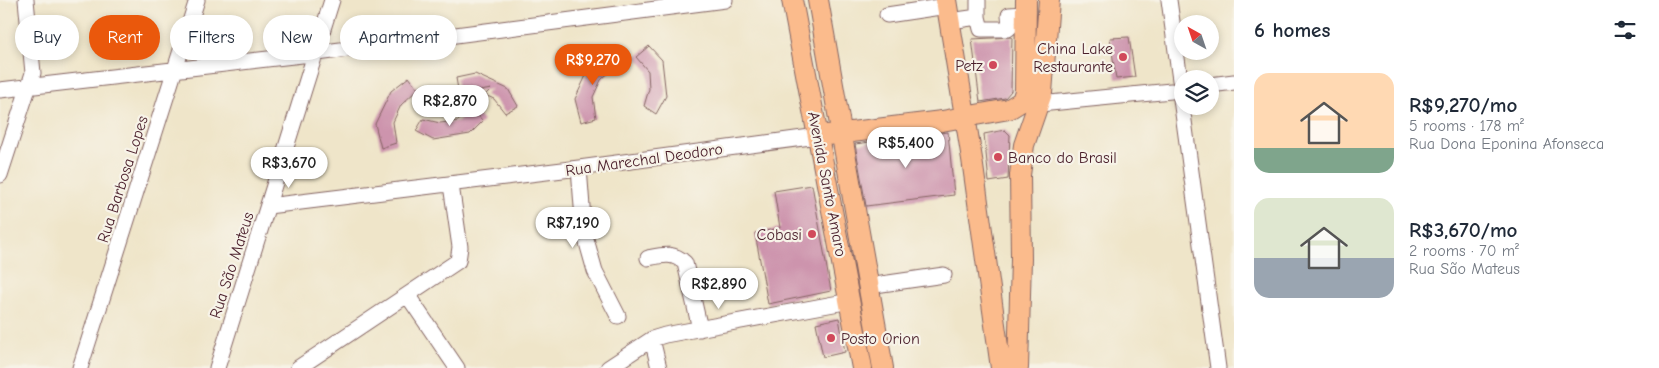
<!DOCTYPE html>
<meta charset="utf-8">
<style>
:root{--surface:#fff;--page:#f6f6f7;--text:#1f2937;--muted:#747a83;--accent:#ea580c}
body{margin:0;font-family:"Comic Neue",sans-serif;background:var(--page);color:var(--text);height:100vh;display:flex;flex-direction:column;font-size:19px;white-space:nowrap}
*{box-sizing:border-box;margin:0}
p{font-size:16px;color:var(--muted)}
.icon{flex:none;width:28px;height:28px;fill:none;stroke:currentColor;stroke-width:2;stroke-linecap:round;stroke-linejoin:round}
.map{position:relative;flex:1;overflow:hidden}
.sheet{display:flex;flex-direction:column;background:var(--surface);width:425px}
.sheet>*{flex:none}
.banner{position:absolute;left:15px;top:15px;width:475px;height:45px;display:flex;gap:10px}
.needle{width:32px;rotate:320deg}
.controls{position:absolute;left:1174px;top:15px;display:grid;gap:10px}
.controls a{display:grid;place-items:center;width:45px;height:45px;border-radius:50%;background:var(--surface);box-shadow:0 2px 8px #0003;font-size:25px}
.price{position:absolute;translate:-50% -42px;padding:0 11px;border-radius:18px;background:#fff;color:#222;font-size:16px;line-height:32px;filter:drop-shadow(0 1px 2px #0008)}
.price::after{content:'';position:absolute;left:50%;top:30px;width:15px;height:11px;margin-left:-8px;background:inherit;clip-path:polygon(0 0,100% 0,50% 100%)}
.price.selected{background:var(--accent);color:#fff}
ul{padding:0;list-style:none}
li{display:flex;align-items:center;gap:15px;height:125px;padding:0 20px}
li span{display:grid;place-items:center;flex:none;width:140px;height:100px;border-radius:15px;color:#555}
li>.icon{margin-inline-start:auto}
span .icon{width:60px;height:60px;fill:#fffc;stroke-width:1}
li b{font-size:21px}
h2{display:flex;justify-content:space-between;align-items:center;height:60px;padding:0 20px;font-size:21px}
.chip{padding:0 18px;border-radius:22px;background:var(--surface);box-shadow:0 2px 8px #0003;font-size:18px;line-height:45px}
.chip.selected{background:var(--accent);color:#fff}
main{display:flex;flex:1;min-height:0}
.map>svg:first-child{display:block}
.building{fill:#cd94ad}
.lines{fill:none;stroke-linecap:round;stroke-linejoin:round}
.minor-casing{stroke:#846462;stroke-width:17}
.major-casing{stroke:#846462;stroke-width:22}
.minor{stroke:#fff;stroke-width:15}
.major{stroke:#fbbb8c;stroke-width:20}
.poi-dot{fill:#d1495b;stroke:#f7f3e8;stroke-width:2}
.labels{text-anchor:middle;stroke-width:4.5;stroke-linejoin:round;paint-order:stroke}
.poi-label{font-size:16px;fill:#4a1f2b;stroke:#f7f3e8;text-anchor:end}
.street-label{font-size:16px;fill:#4a1f2b;stroke:#f7f3e8}
</style>
<main>
<div class="map">
<svg width="1234" height="368" viewBox="0 0 1234 368">
<rect width="100%" height="100%" fill="#f7f3e8"/>
<filter id="ink" filterUnits="userSpaceOnUse"><feTurbulence type="fractalNoise" baseFrequency=".02" numOctaves="2"/><feDisplacementMap in="SourceGraphic" scale="10" xChannelSelector="R" yChannelSelector="G"/><feConvolveMatrix kernelMatrix="1 2 1 2 8 2 1 2 1" color-interpolation-filters="sRGB"/></filter>
<filter id="wash" filterUnits="userSpaceOnUse"><feTurbulence type="fractalNoise" baseFrequency=".0096" numOctaves="4" result="noise"/><feDisplacementMap in="SourceGraphic" scale="20" xChannelSelector="R" yChannelSelector="G"/><feGaussianBlur stdDeviation="1.12" result="paint"/><feColorMatrix in="noise" values="0 0 0 0 0 0 0 0 0 0 0 0 0 0 0 0 0 1.4 0 .05"/><feComposite in="paint" operator="in"/></filter>
<g filter="url(#wash)">
<rect width="100%" height="100%" fill="#efe5c9"/>
<g id="blocks">
<!-- building -->
<path class="building" d="M1012,37L1011,91L1005,98L980,102L972,39Z
M1129,37L1135,77L1116,79L1110,38Z
M649,46L662,60L666,96L656,114L644,106L649,89L648,71L636,57Z
M609,52L618,64L601,80L593,97L596,118L581,122L575,99L591,65Z
M475,74L508,89L518,106L505,113L494,99L485,95L491,89L459,95L456,78Z
M409,77L418,89L401,105L393,122L396,143L381,148L375,124L391,91Z
M471,108L483,121L470,134L433,140L416,131L423,119L440,123L458,121Z
M1005,130L1010,135L1008,179L989,182L984,134Z
M948,132L954,195L866,206L855,144Z
M812,185L831,291L768,304L755,233L780,228L774,191Z
M839,318L845,352L823,357L816,323Z"/>
</g>
</g>
<g filter="url(#ink)">
<use href="#blocks" fill-opacity="0" stroke="#846462" stroke-width="1"/>
<g class="lines">
<!-- minor casing -->
<g class="minor-casing">
<path id="minor" d="M1169,0L1180,80
M887,15L947,6
M978,17V0
M950,21L978,17L981,29H1008L1010,27L1009,15L1026,14
M1210,85L1234,82
M0,90L302,55L725,0
M1181,99L1218,368
M1040,104L1171,91
M579,168L584,232L595,271L618,316
M0,175L33,73L26,0
M268,206L579,168L818,136
M648,258C663,255 673,252 685,263L700,329
M868,286L944,275
M408,296L457,368
M652,339L659,368
M80,368L197,0
M217,368L332,0
M298,368L458,261L460,247L451,185
M608,368L652,339L665,335L850,301"/>
</g>
<!-- major casing -->
<g class="major-casing">
<path id="major" d="M792,0L862,368
M818,0L883,368
M946,0L972,159L1001,368
M827,135L942,121L1009,109L1022,101L1025,91L1026,0
M1018,368L1021,259L1020,175L1024,145L1042,93L1049,0"/>
</g>
<!-- minor -->
<use href="#minor" class="minor"/>
<!-- major -->
<use href="#major" class="major"/>
</g>
</g>
<!-- markers -->
<g class="poi-dot">
<circle cx="1123" cy="57" r="5"/>
<circle cx="993" cy="65" r="5"/>
<circle cx="998" cy="157" r="5"/>
<circle cx="812" cy="234" r="5"/>
<circle cx="831" cy="338" r="5"/>
</g>
<g class="labels">
<!-- poi labels -->
<g class="poi-label">
<text x="1113" y="54">China Lake<tspan x="1113" dy="18">Restaurante</tspan></text>
<text x="983" y="71">Petz</text>
<text x="1008" y="163" text-anchor="start">Banco do Brasil</text>
<text x="802" y="240">Cobasi</text>
<text x="841" y="344" text-anchor="start">Posto Orion</text>
</g>
<!-- street labels -->
<g class="street-label">
<text transform="translate(644 159) rotate(-8)" y="6">Rua Marechal Deodoro</text>
<text transform="translate(122 179) rotate(-72)" y="6">Rua Barbosa Lopes</text>
<text transform="translate(828 184) rotate(79)" y="6">Avenida Santo Amaro</text>
<text transform="translate(231 265) rotate(-72)" y="6">Rua São Mateus</text>
</g>
</g>
</svg>
<div class="controls">
<a><svg class="needle" viewBox="-14 -14 28 28"><path d="M0-13l5 13h-10z" fill="#e53935"/><path d="M0 13l5-13h-10z" fill="#747a83"/></svg></a>
<a><svg class="icon" aria-label="layers" viewBox="0 0 24 24"><path d="M12 4l9 5-9 5-9-5zM3 14l9 5 9-5"/></svg></a>
</div>
<b class="price selected" style="left:593px;top:86px">R$9,270</b>
<b class="price" style="left:450px;top:127px">R$2,870</b>
<b class="price" style="left:906px;top:169px">R$5,400</b>
<b class="price" style="left:289px;top:189px">R$3,670</b>
<b class="price" style="left:573px;top:249px">R$7,190</b>
<b class="price" style="left:719px;top:310px">R$2,890</b>
<div class="banner">
<a class="chip">Buy</a>
<a class="chip selected">Rent</a>
<a class="chip">Filters</a>
<a class="chip">New</a>
<a class="chip">Apartment</a>
</div>
</div>
<section class="sheet">
<h2>6 homes<svg class="icon" aria-label="filters" viewBox="0 0 24 24"><path d="M4 7h16M4 17h16"/><circle cx="9" cy="7" r="2"/><circle cx="15" cy="17" r="2"/></svg></h2>
<ul>
<li><span style="background:linear-gradient(#ffd9b3 75%,#7fa58c 0)"><svg class="icon" aria-label="home" viewBox="0 0 24 24"><path d="M3 11l9-7 9 7M6 9v11h12V9"/></svg></span><div><b>R$9,270/mo</b><p>5 rooms · 178 m²</p><p>Rua Dona Eponina Afonseca</p></div></li>
<li><span style="background:linear-gradient(#dfe7d0 60%,#9aa5b1 0)"><svg class="icon" aria-label="home" viewBox="0 0 24 24"><path d="M3 11l9-7 9 7M6 9v11h12V9"/></svg></span><div><b>R$3,670/mo</b><p>2 rooms · 70 m²</p><p>Rua São Mateus</p></div></li>
</ul>
</section>
</main>
